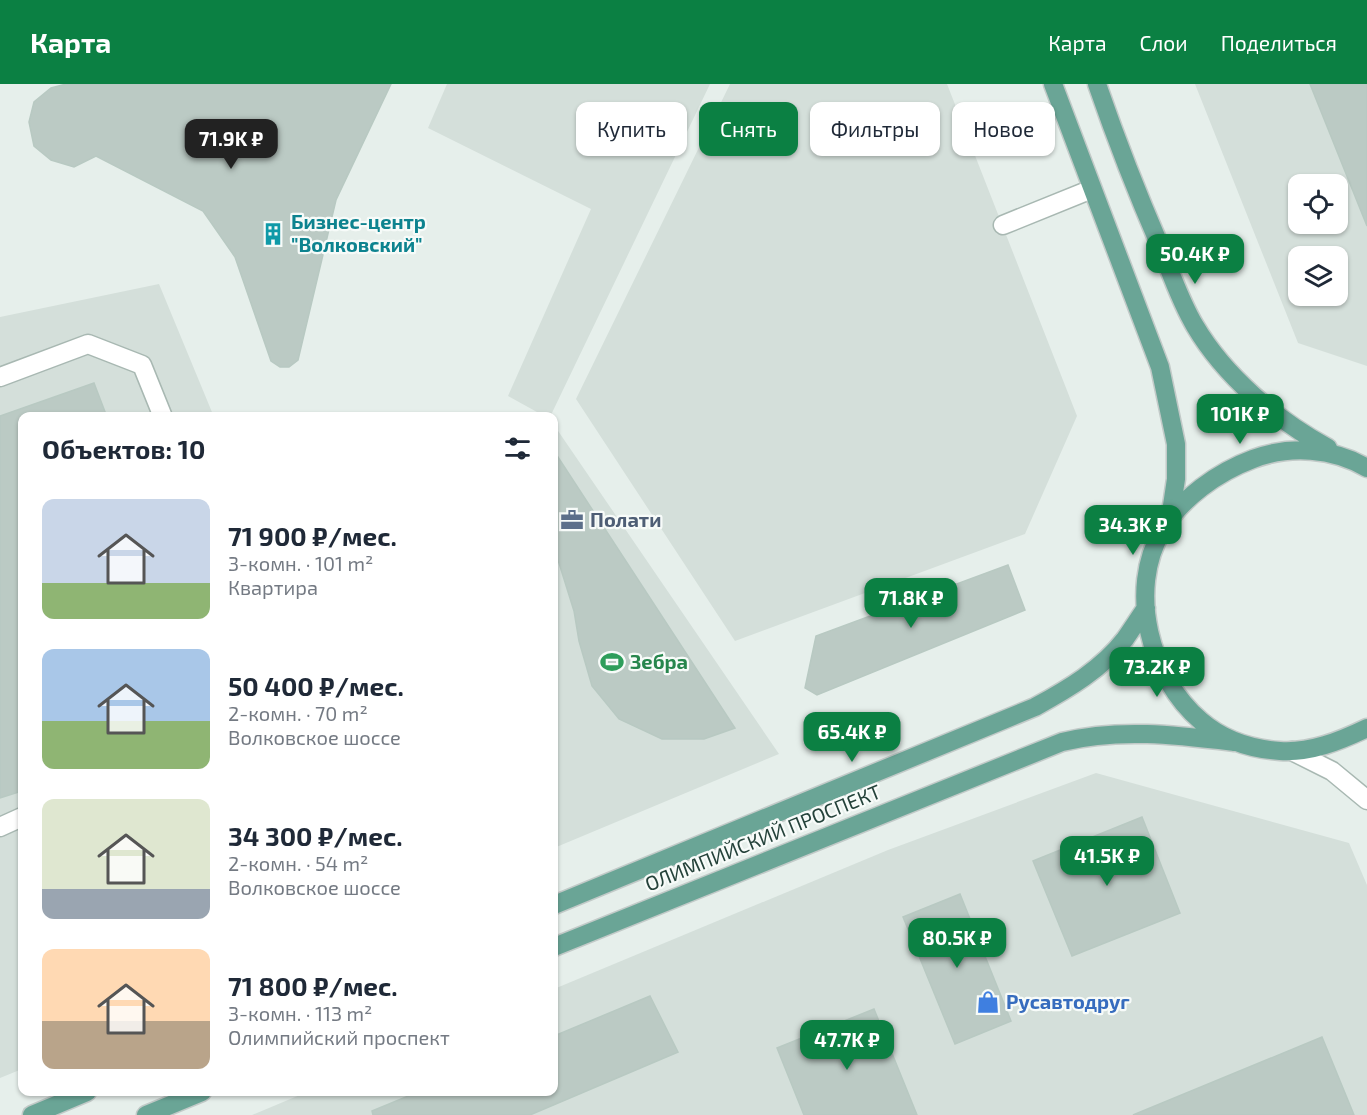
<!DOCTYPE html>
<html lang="ru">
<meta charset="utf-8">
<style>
:root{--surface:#fff;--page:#f2f2f3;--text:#1f2937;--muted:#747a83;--accent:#0b8043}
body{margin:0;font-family:"Exo 2",sans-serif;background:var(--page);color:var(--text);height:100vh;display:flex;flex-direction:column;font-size:22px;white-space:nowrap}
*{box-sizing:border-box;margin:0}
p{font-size:20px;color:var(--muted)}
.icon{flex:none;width:33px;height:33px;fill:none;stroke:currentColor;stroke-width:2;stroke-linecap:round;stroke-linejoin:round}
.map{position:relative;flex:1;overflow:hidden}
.details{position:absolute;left:18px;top:328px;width:540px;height:684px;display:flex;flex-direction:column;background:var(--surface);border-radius:12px;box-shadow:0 2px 4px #0004}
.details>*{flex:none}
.banner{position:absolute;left:576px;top:18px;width:570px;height:54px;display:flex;gap:12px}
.tools{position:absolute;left:1288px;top:90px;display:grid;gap:12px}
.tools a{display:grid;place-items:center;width:60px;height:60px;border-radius:12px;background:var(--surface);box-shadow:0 2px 4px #0004;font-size:30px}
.price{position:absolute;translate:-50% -51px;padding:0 14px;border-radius:12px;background:var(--accent);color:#fff;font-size:20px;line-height:39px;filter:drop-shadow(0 2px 3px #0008)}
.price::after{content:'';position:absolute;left:50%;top:36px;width:18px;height:14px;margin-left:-9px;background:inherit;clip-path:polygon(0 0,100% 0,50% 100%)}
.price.current{background:#222;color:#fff}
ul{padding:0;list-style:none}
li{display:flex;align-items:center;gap:18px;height:150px;padding:0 24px}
li span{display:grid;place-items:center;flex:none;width:168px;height:120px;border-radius:12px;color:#555}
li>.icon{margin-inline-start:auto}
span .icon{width:72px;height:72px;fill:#fffc;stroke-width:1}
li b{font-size:26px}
h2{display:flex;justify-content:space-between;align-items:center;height:72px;padding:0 24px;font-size:26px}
.chip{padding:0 21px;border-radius:12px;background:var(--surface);box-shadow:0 2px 4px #0004;font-size:21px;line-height:54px}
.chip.current{background:var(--accent);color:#fff}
header{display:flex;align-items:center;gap:36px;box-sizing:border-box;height:84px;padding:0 30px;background:var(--accent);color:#fff}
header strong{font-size:28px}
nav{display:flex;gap:33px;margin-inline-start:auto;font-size:21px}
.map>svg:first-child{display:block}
.built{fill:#d4dfda;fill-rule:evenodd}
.building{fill:#bbcac4;stroke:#b8c9c2;stroke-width:1.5}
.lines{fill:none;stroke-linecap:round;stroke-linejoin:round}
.minor-casing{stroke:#a8b8b2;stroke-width:21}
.major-casing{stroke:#c2cac8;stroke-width:21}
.minor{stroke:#fff;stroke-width:18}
.major{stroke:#6aa596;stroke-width:18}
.labels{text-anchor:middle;stroke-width:4.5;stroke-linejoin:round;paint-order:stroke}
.culture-label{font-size:20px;font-weight:bold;fill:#0d838f;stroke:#f7fbf9;text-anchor:start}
.service-label{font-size:20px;font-weight:bold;fill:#4e5e75;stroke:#f7fbf9;text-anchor:start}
.leisure-label{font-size:20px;font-weight:bold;fill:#27864d;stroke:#f7fbf9;text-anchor:start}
.street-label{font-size:20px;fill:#24423a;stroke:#f7fbf9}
.shop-label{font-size:20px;font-weight:bold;fill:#366cbe;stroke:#f7fbf9;text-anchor:start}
</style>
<header>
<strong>Карта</strong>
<nav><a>Карта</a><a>Слои</a><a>Поделиться</a></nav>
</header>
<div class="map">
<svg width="1367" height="1031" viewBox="0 0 1367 1031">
<rect width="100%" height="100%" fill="#e6efeb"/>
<!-- built -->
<path class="built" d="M447,0H710L550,333H546L508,312L591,125L428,44Z
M730,0H947L1077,332L1025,450L735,557L576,315Z
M1195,0H1367V282L1298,259ZM1299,100H1338V140H1299ZM1299,172H1338V212H1299Z
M159,200L214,333H22V985L0,994V233Z
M554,341L779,670L554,764Z
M1096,689L1349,759L1367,801V1031H252L307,1008H554V905L888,766Z"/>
<!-- building -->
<path class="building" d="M66,0H391L336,116L298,276L289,283H280L271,277L235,173L203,127L96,72L74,83L51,76L34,62L29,38L34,18L51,4Z
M1310,0H1367V142Z
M94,299L107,333H22V707L0,714V332Z
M554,367L735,644L704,655H662L619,635L592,602L579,557L574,527L559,479L554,470Z
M1008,481L1025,526L817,611L805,604L816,552Z
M1142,733L1180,829L1072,872L1033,777Z
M960,810L1011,937L955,960L903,833Z
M650,912L678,968L530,1031H373L372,1027L418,1008H554V952Z
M874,925L917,1031H804L777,964Z
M1322,953L1354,1031H1133Z"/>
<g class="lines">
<!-- minor casing -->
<g class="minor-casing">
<path id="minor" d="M1003,141L1092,105
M0,293L88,260L142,281L163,333
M1292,667L1332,687L1367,716
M0,743L22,733"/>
</g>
<!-- major casing -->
<g class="major-casing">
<path id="major" d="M1053,0L1160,283L1176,360V395L1170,435
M1097,0C1116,55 1137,109 1160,162C1171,189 1180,217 1195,242C1225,293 1277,336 1328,364
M1367,384C1333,364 1290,361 1253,375C1218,388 1181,414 1162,447C1127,506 1150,594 1201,637C1223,656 1252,665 1280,667C1310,669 1340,657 1367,644
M554,821L1035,623C1068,605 1102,585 1125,555C1132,545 1139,534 1146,524
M554,863L1062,658C1119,644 1176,651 1234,658
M32,1031L87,1008
M146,1031L202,1008"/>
</g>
<!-- minor -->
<use href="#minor" class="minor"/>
<!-- major -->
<use href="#major" class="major"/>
</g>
<!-- icons -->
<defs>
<g id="building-bare" transform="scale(1.8)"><path d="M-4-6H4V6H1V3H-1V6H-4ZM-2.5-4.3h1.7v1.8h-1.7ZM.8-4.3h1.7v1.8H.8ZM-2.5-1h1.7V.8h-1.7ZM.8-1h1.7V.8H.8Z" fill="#0f9aa8" stroke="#f7fbf9" stroke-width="2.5" paint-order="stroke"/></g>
<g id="office-bare" transform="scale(1.8)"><path d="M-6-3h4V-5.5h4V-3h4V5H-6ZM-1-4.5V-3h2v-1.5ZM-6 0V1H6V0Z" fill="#5c6f8a" stroke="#f7fbf9" stroke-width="2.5" paint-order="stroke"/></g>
<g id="stadium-bare" transform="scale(1.8)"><path d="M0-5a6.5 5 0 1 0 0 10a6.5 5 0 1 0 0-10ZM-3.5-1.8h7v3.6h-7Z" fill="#2e9e5b" stroke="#f7fbf9" stroke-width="2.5" paint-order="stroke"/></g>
<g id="shop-bare" transform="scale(1.8)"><path d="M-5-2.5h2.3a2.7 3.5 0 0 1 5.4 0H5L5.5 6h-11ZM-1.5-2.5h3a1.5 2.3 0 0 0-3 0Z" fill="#3f7fe0" stroke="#f7fbf9" stroke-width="2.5" paint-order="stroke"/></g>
</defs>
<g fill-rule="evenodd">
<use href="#building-bare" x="273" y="150"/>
<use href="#office-bare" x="572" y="436"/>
<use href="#stadium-bare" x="612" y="578"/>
<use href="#shop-bare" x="988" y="918"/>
</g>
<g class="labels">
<!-- culture labels -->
<g class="culture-label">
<text x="291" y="145">Бизнес-центр<tspan x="291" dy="23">"Волковский"</tspan></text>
</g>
<!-- service labels -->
<g class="service-label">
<text x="590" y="443">Полати</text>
</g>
<!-- leisure labels -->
<g class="leisure-label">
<text x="630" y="585">Зебра</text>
</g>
<!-- street labels -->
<g class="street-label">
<text transform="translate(763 754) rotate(-22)" y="7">ОЛИМПИЙСКИЙ ПРОСПЕКТ</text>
</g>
<!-- shop labels -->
<g class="shop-label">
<text x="1006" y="925">Русавтодруг</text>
</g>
</g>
</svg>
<div class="tools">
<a><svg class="icon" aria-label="locate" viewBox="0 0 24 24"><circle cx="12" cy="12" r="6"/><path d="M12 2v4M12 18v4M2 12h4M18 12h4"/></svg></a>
<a><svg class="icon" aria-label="layers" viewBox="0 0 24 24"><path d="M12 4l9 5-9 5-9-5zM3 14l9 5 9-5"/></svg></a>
</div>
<b class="price current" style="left:231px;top:86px">71.9K ₽</b>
<b class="price" style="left:1195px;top:201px">50.4K ₽</b>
<b class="price" style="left:1240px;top:361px">101K ₽</b>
<b class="price" style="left:1133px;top:472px">34.3K ₽</b>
<b class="price" style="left:911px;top:545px">71.8K ₽</b>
<b class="price" style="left:1157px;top:614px">73.2K ₽</b>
<b class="price" style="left:852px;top:679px">65.4K ₽</b>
<b class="price" style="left:1107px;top:803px">41.5K ₽</b>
<b class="price" style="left:957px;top:885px">80.5K ₽</b>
<b class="price" style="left:847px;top:987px">47.7K ₽</b>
<div class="banner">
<a class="chip">Купить</a>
<a class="chip current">Снять</a>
<a class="chip">Фильтры</a>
<a class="chip">Новое</a>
</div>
<section class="details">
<h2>Объектов: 10<svg class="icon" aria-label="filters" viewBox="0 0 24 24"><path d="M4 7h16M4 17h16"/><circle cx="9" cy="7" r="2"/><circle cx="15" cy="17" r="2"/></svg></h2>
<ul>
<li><span style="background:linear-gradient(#c9d6e8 70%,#8fb573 0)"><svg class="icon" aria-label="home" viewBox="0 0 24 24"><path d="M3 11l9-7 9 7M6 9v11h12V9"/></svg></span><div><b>71 900 ₽/мес.</b><p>3-комн. · 101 m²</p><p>Квартира</p></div></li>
<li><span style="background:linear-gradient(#a9c7e8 60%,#8fb573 0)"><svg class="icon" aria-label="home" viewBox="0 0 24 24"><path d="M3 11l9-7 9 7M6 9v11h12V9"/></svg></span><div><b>50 400 ₽/мес.</b><p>2-комн. · 70 m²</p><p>Волковское шоссе</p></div></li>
<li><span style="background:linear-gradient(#dfe7d0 75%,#9aa5b1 0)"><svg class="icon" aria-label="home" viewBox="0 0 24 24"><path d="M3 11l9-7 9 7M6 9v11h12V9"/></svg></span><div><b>34 300 ₽/мес.</b><p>2-комн. · 54 m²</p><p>Волковское шоссе</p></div></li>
<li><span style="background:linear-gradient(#ffd9b3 60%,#b9a48a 0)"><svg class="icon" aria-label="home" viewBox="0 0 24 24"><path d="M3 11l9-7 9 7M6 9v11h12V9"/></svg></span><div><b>71 800 ₽/мес.</b><p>3-комн. · 113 m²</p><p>Олимпийский проспект</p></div></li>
</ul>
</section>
</div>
